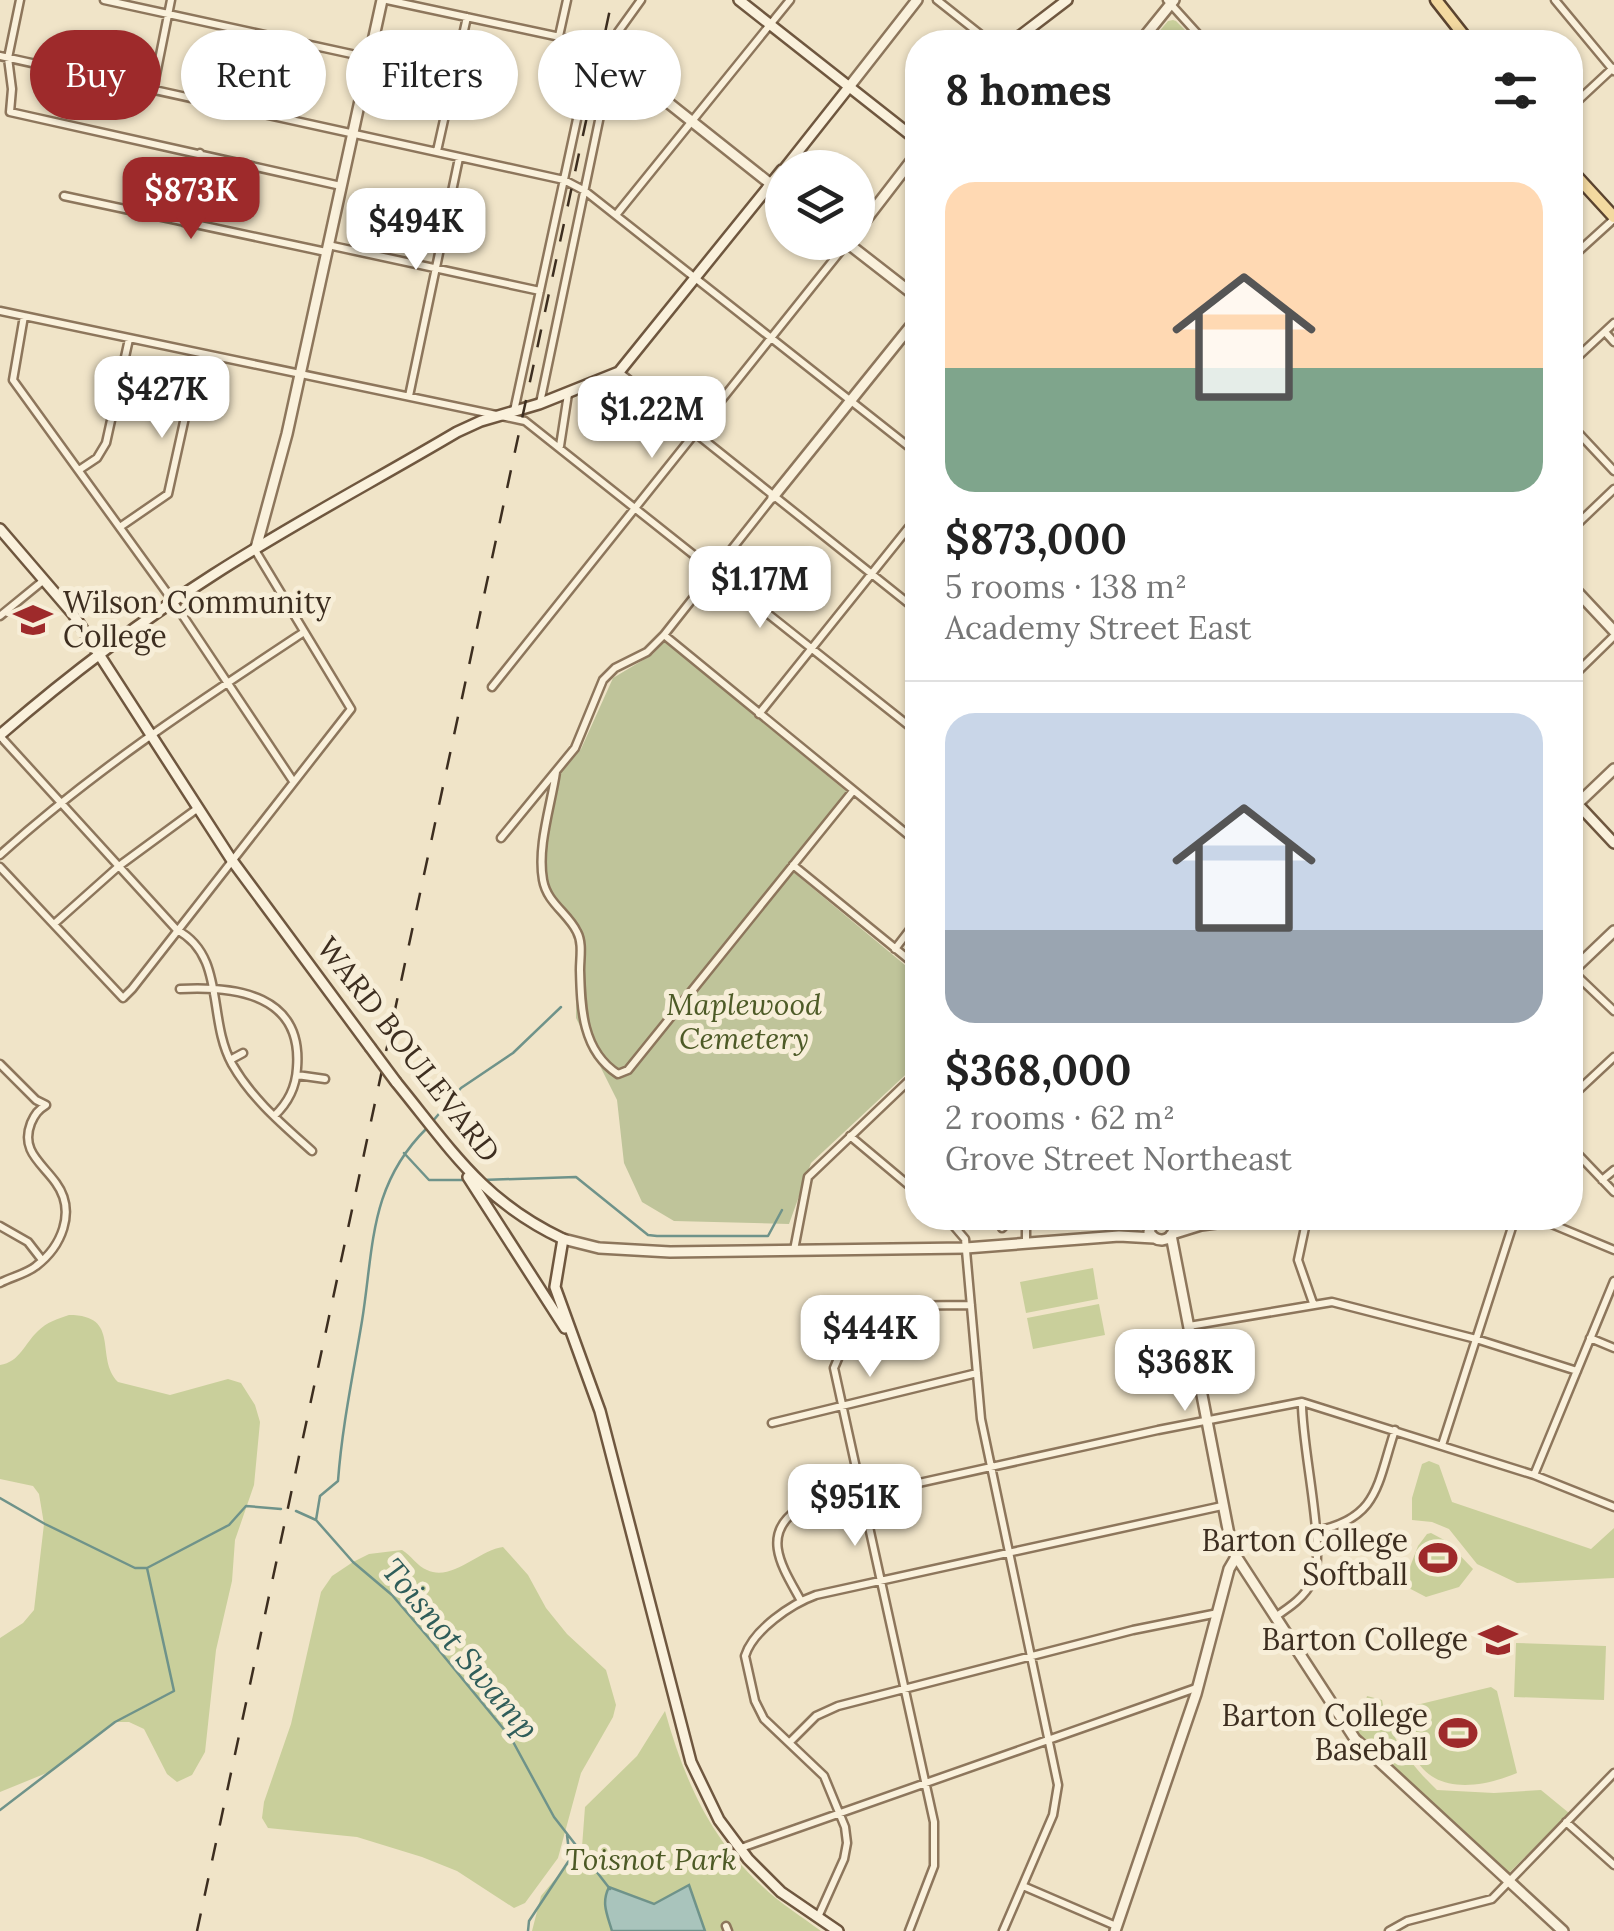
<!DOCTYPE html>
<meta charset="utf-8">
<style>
:root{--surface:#fff;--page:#f2f2f2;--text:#222;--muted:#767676;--line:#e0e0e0;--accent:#9e2a2b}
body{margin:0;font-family:Lora,serif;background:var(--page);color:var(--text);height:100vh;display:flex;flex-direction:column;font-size:38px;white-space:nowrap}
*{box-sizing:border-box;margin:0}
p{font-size:32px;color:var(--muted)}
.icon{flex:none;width:55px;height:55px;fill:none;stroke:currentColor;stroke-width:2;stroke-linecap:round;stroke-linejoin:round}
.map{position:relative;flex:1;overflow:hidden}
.drawer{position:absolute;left:905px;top:30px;width:678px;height:1200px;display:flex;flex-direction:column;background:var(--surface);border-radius:40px;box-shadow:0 2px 8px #0004}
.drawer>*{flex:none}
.hud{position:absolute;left:30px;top:30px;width:725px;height:90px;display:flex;gap:20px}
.buttons{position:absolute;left:765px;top:150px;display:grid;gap:20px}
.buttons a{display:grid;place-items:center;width:110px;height:110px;border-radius:50%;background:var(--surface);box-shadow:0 2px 8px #0004;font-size:50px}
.price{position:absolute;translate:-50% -85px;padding:0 22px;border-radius:20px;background:#fff;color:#222;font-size:32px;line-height:65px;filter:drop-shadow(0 2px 5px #0008)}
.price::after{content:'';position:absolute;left:50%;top:60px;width:30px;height:22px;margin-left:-15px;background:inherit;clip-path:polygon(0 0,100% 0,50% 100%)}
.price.current{background:var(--accent);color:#fff}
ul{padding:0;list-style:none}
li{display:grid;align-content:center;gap:20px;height:530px;padding:0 40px}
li+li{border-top:2px solid var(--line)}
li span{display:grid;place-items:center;height:310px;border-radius:30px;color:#555}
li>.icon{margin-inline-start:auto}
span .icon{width:180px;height:180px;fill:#fffc;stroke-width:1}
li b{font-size:42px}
h2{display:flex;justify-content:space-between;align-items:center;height:120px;padding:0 40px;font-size:42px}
.tag{padding:0 35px;border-radius:45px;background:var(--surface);box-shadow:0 2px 8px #0004;font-size:35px;line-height:90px}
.tag.current{background:var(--accent);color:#fff}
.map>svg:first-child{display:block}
.green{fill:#c9cf9b}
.cemetery{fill:#bfc49a}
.water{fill:#a9c4bc;stroke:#6f938a;stroke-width:2.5}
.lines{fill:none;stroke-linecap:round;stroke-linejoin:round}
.stream{stroke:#6f938a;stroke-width:2.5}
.minor-casing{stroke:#8d765c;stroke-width:11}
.tertiary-casing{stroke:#8d765c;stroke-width:14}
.secondary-casing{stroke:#6f573f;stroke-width:14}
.primary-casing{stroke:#5b4430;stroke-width:15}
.minor{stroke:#faf1dc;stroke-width:6}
.tertiary{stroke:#faf1dc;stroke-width:9}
.secondary{stroke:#faf1dc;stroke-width:9}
.primary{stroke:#f3d9a0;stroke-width:10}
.rail{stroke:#3d2e20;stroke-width:2.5;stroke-dasharray:18 18;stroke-linecap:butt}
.secondary-bridge-casing{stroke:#6f573f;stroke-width:14;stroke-linecap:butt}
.secondary-bridge{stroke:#faf1dc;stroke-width:9}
.labels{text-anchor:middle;stroke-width:10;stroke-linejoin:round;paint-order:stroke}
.poi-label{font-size:30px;fill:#3d2e20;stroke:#f7eed8;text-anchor:end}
.park-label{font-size:30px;font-style:italic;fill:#4d5a26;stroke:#f7eed8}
.street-label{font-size:30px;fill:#3d2e20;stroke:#f7eed8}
.water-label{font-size:32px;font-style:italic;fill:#2f5d5a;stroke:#f7eed8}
</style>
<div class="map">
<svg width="1614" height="1931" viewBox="0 0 1614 1931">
<rect width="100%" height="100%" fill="#f0e4c8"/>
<!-- green -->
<path class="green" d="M1173,20L1176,21L1197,42L1152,40L1168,21Z
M1093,1268L1098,1299L1026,1313L1020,1282Z
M1099,1304L1105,1335L1033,1349L1027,1318Z
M69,1315C122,1315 94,1358 118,1382L170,1395L228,1379L241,1383L255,1405L260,1422L254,1485L235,1540L232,1581L216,1650L205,1752L192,1775L177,1782L167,1774L144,1729L129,1722H115L54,1770L0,1792V1638L23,1623L34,1610L44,1524L39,1494L33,1486L0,1479V1365C20,1362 24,1344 38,1331C47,1322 57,1319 69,1315Z
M1429,1461L1439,1465L1452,1502L1591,1549L1614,1528V1578L1517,1583L1477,1564L1449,1529L1432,1522L1412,1520V1498L1422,1464Z
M1431,1533L1446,1541L1473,1569L1459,1587L1426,1597L1403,1585L1418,1546L1427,1534Z
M503,1547L528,1575L546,1608L567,1634L606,1670L616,1705L613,1717L581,1773L558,1858L525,1903L514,1908L457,1871L422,1857L357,1837L268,1828L262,1818L264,1802L291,1724L321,1592L332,1576L353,1562L369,1554L402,1550C411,1555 417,1566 427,1570C452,1582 479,1550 503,1547Z
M1516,1643L1606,1646L1604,1700L1514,1697Z
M1491,1687L1497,1691L1517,1773C1455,1799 1401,1785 1408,1707Z
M1367,1696L1382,1700C1389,1737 1410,1764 1437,1790L1494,1793L1541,1790L1569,1813L1509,1873L1357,1734Z
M665,1711C683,1776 709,1837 760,1884C778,1902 801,1916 821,1931H532L541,1896L582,1847L585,1807L637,1756Z"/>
<!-- cemetery -->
<path class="cemetery" d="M665,641L847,792L786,866L917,975V1064L811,1163L789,1224L674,1221L642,1202L624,1163L617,1100L576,1018V937L555,912L542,885L550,797L560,774L581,749L613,678L653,654Z"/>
<!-- water -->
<path class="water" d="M689,1885L705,1931H612C607,1914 601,1903 609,1887L654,1904Z"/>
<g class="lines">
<!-- stream -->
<path class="stream" d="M432,1122L461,1088L513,1053L561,1007
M404,1153L429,1180H464
M482,1180L576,1177L648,1235L657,1236H768L782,1210
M0,1498L45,1524L135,1568H147L229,1525L246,1506L281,1509
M296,1511L316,1520L353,1562L392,1595L433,1643L511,1738L554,1817L610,1889
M316,1520L320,1496L338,1481C342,1427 353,1375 362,1321C374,1246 369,1185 427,1128
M0,1810L115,1722L174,1691L147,1568
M528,1931L529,1921L570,1859L567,1835"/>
<!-- minor casing -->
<g class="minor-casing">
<path id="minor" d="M20,0L8,58L12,89L10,112L341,186
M104,0L370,58
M387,0L588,43L612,58
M937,0L990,42
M1167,0L1205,42
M1555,0L1614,71
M559,36L567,0
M0,56L564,180L585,191L918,454
M153,90L171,0
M1570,108L1613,68
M437,151L467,17
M64,196L326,252
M616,215L790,0
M183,222L200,153
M328,245L540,291
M1570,259L1614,219
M0,311L525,421L918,733
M24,316L13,380L173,601L293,781
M1605,332L1614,342
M1570,364L1614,323
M619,372L918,611
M409,396L459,158
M540,403L615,44L618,32L641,0
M514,411L593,45
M1570,424L1614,471
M560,446L568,394
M79,470L97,458L106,443L129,339
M120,527L168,494L199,354
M1570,531L1614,489
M0,616L44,580
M664,635L918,843
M1570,679L1614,636
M492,687L847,243
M759,714L918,516
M907,724L918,711
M0,736L177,930C226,956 207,1019 232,1064C252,1099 282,1124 312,1151
M556,772C551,806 537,846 543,880C547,903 568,913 577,932C583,943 580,958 580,970C581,1008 582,1051 618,1074L628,1070L853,791
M501,838L575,748L603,680L615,668L647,652L664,635L773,497
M0,855C94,770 198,702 304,632
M793,865L918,967
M0,867L123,998L132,989L351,709L255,550
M54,924L119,866L198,808
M895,949L918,919
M1571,970L1614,1011
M180,989C237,986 303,995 297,1068C296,1087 288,1103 274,1116
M230,1060L243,1053
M0,1064L36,1100L46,1105C38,1110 35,1114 31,1123C20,1151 42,1163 56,1183C77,1212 61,1247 36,1266C26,1274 11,1277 0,1283
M297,1075L325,1079
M1570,1098L1614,1057
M850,1136L918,1193
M1570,1146L1614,1192
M1602,1180L1614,1170
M947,1218L965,1239L981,1419L1058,1785L1053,1815L1003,1931
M1026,1218V1244
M1307,1218L1298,1260L1313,1303
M1537,1218L1614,1250
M0,1226L28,1242L42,1260
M1002,1228L1012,1218
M794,1250L808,1177L918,1072
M1189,1326L1332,1302L1476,1339L1577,1371
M1590,1338L1614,1348
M772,1423L977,1373
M1442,1445L1515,1218
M1534,1475L1614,1281
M1315,1531C1379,1519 1377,1484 1395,1430
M801,1601C785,1571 759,1536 797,1510L1158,1430L1302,1402L1534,1475L1614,1507
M1275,1617C1290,1607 1305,1597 1313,1580C1327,1550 1301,1445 1302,1402
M790,1742L816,1716L838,1706L1133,1630L1218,1613
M1566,1822L1614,1865
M741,1848L1196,1688
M1023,1886L1116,1926
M818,1917L844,1859L847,1843L845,1827L824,1776L764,1719L755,1701L745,1656C753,1630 791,1604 816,1595L1222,1506
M726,1926L728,1931
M909,1931L934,1866V1822L834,1368L854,1321L873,1306L971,1305
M1389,1931L1407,1921L1492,1899L1614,1773"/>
</g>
<!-- tertiary casing -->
<g class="tertiary-casing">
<path id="tertiary" d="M1140,42L1174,0
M612,58L782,193
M849,87L917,0
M858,230L918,152
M846,242L918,298
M773,497L918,317
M256,548L287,434L382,0
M1570,584L1614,631
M1570,811L1614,769
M1570,973L1614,931
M1154,1218L1149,1232C1156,1243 1169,1243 1174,1230L1169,1218
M1172,1234L1201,1225L1255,1218
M1171,1235L1232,1550L1355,1739L1563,1931
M563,1239L599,1248L670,1252L966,1248L1119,1236L1154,1238
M1115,1931L1196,1694L1229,1569L1236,1557"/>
</g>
<!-- secondary casing -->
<g class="secondary-casing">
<path id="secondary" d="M739,0L918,141
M1012,42L1067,0
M785,168L849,87
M0,529L73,614L231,859L370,1047
M0,735C67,677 138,623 213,575C292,524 376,480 457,432L481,421L539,404L619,372L782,170
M1570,796L1614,843
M396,1082C450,1148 482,1201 563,1239L555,1287L600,1411L691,1762L719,1820L748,1859L781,1892L838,1931
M468,1177L565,1328"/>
</g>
<!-- primary casing -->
<g class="primary-casing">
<path id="primary" d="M1436,0L1469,42
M1570,169L1614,217"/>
</g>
<!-- minor -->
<use href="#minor" class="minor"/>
<!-- tertiary -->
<use href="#tertiary" class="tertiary"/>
<!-- secondary -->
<use href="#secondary" class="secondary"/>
<!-- primary -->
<use href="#primary" class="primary"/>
<!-- rail -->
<path class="rail" d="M197,1931L612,0"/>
<!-- secondary-bridge casing -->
<g class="secondary-bridge-casing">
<path id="secondary-bridge" d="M370,1047L396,1082"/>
</g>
<!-- secondary-bridge -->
<use href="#secondary-bridge" class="secondary-bridge"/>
</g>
<!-- icons -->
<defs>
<g id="university-bare" transform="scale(3)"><path d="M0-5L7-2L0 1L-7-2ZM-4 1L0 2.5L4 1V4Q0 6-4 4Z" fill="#9e2a2b" stroke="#f7eed8" stroke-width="2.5" paint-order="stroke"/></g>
<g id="stadium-bare" transform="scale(3)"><path d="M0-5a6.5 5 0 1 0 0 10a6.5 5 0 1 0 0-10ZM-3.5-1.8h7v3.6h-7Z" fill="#9e2a2b" stroke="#f7eed8" stroke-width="2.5" paint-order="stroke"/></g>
</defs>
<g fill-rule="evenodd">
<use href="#university-bare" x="33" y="620"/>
<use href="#stadium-bare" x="1438" y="1558"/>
<use href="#university-bare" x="1498" y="1640"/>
<use href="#stadium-bare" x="1458" y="1733"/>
</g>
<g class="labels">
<!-- poi labels -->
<g class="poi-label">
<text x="63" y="613" text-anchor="start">Wilson Community<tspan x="63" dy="34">College</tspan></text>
<text x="1408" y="1551">Barton College<tspan x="1408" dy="34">Softball</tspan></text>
<text x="1468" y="1650">Barton College</text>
<text x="1428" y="1726">Barton College<tspan x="1428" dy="34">Baseball</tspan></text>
</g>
<!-- park labels -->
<g class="park-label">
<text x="744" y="1015">Maplewood<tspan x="744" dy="34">Cemetery</tspan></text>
<text x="651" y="1870">Toisnot Park</text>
</g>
<!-- street labels -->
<g class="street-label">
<text transform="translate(408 1050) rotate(52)" y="10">WARD BOULEVARD</text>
</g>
<!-- water labels -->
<g class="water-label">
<text transform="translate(460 1649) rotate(50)" y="11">Toisnot Swamp</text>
</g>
</g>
</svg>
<div class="buttons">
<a><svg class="icon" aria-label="layers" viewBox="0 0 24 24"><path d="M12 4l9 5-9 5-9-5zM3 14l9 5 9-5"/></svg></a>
</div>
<b class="price current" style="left:191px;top:242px">$873K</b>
<b class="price" style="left:416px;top:273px">$494K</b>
<b class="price" style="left:162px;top:441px">$427K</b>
<b class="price" style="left:652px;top:461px">$1.22M</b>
<b class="price" style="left:760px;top:631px">$1.17M</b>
<b class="price" style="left:870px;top:1380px">$444K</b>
<b class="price" style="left:1185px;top:1414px">$368K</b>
<b class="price" style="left:855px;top:1549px">$951K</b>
<div class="hud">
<a class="tag current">Buy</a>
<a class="tag">Rent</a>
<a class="tag">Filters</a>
<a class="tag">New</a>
</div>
<section class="drawer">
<h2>8 homes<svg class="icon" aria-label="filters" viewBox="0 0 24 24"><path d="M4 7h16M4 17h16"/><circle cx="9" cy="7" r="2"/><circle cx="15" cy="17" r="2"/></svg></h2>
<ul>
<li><span style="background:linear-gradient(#ffd9b3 60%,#7fa58c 0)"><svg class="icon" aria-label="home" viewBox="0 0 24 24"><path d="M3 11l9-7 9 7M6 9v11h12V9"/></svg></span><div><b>$873,000</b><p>5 rooms · 138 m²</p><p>Academy Street East</p></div></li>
<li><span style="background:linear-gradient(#c9d6e8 70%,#9aa5b1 0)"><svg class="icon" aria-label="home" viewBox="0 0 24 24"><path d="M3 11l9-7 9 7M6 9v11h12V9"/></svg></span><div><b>$368,000</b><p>2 rooms · 62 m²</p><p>Grove Street Northeast</p></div></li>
</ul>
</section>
</div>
